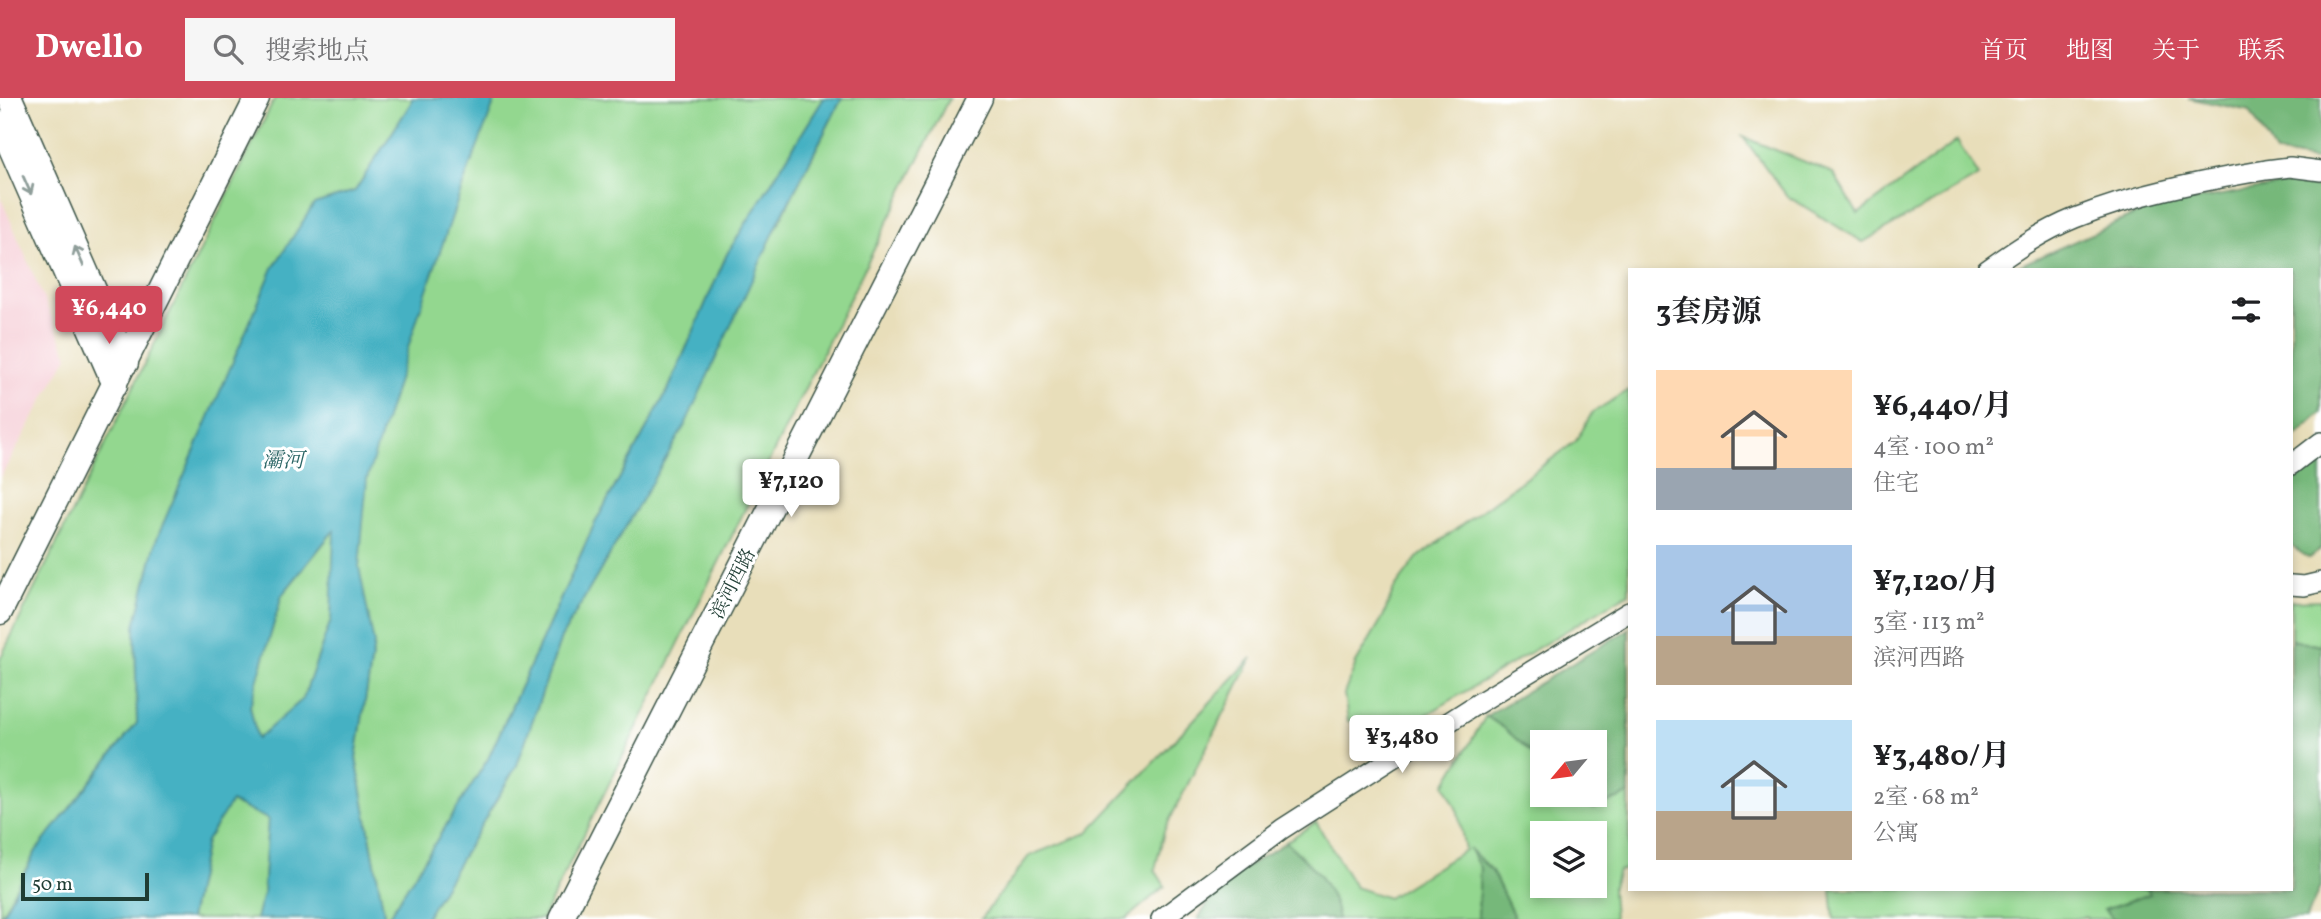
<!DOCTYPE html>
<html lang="zh">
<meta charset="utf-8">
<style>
:root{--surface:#fff;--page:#f6f6f6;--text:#202124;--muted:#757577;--accent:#d1495b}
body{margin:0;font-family:Vollkorn,"Noto Serif SC",serif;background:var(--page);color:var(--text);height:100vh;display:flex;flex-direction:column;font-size:26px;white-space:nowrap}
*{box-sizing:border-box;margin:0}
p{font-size:23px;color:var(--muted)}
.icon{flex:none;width:38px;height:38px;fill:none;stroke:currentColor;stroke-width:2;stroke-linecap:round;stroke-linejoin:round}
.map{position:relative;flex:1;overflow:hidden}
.sheet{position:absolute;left:1628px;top:170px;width:665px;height:623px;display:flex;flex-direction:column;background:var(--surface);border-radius:0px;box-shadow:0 4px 10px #0003}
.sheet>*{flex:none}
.needle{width:46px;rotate:241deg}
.tools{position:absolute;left:1530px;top:632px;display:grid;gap:14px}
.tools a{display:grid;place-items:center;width:77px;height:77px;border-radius:0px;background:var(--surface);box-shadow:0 4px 10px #0003;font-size:35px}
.scale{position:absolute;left:21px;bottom:18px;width:128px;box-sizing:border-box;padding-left:7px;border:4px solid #1f3d34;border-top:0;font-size:19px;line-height:24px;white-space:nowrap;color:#1f3d34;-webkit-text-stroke:5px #fff;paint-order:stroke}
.price{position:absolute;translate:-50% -60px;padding:0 16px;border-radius:7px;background:#fff;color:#222;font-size:23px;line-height:46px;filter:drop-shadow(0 2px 4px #0008)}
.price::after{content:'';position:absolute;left:50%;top:42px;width:21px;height:16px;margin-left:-10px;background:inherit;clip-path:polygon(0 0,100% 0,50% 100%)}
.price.selected{background:var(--accent);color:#fff}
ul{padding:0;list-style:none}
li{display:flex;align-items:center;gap:21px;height:175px;padding:0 28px}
li span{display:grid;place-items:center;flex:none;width:196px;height:140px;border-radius:0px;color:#555}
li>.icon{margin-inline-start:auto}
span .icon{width:84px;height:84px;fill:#fffc;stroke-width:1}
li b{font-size:30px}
h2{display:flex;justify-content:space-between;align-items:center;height:84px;padding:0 28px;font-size:30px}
header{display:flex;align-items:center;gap:42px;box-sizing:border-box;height:98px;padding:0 35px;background:var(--accent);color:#fff}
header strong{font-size:33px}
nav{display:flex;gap:38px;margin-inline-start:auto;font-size:24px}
.search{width:490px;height:63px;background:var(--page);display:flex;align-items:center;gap:18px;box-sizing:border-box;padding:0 24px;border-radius:0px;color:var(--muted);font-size:26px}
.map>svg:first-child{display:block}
.built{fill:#f6cfd7}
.green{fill:#93d78f;stroke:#598a62;stroke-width:2;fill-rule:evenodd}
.forest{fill:#76b87a;stroke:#4a7a57;stroke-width:2}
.water{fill:#45b1c3;stroke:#32777c;stroke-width:2;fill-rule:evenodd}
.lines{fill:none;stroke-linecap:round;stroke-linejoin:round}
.minor-casing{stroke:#3d5548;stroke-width:22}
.tertiary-casing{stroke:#3d5548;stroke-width:27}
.minor{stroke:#fff;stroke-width:19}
.tertiary{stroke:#fff;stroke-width:24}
.oneway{stroke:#8f9e9a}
.labels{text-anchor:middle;stroke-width:6;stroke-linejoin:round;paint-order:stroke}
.street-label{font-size:19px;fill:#1f3d34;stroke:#fff}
.water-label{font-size:21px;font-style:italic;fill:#2c6666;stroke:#fff}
</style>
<header>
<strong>Dwello</strong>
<div class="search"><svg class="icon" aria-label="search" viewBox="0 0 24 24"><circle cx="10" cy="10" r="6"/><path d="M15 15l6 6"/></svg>搜索地点</div>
<nav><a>首页</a><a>地图</a><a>关于</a><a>联系</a></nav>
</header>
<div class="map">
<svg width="2321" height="821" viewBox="0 0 2321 821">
<rect width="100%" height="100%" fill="#fff"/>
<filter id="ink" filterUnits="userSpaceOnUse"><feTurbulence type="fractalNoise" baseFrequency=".0143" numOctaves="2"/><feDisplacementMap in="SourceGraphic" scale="14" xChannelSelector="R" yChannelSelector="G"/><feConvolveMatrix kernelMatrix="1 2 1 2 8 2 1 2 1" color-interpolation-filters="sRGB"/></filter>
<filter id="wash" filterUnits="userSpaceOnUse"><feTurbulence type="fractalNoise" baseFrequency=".00686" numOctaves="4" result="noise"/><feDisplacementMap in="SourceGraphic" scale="28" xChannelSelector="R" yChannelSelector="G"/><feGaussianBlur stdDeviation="1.57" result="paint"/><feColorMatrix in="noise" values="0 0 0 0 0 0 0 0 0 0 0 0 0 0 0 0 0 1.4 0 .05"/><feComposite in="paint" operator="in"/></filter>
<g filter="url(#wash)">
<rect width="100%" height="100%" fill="#e8deba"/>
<!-- built -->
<path class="built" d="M0,98L68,258L0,380Z"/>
<!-- green -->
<path class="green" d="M275,0H412L411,5L355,93L314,106L135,528L137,625L36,753L0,819V561Z
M466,0H824L727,156L669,290L594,427L488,661L387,821H385L356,660L374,546L347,483L373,340L472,62Z
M842,0H949L542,821H425L517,667L561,540L624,431Z
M1743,39L1833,75L1858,116L1957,43L1979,78L1863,144L1787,98Z
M1629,292V495L1408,628L1348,623L1344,596L1356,565L1383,519L1394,491L1417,460L1576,343L1592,315Z
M335,431L331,522L303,601L257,642L250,608L282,497Z
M2321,502V548L2291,542V503Z
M1252,560L1164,733L1155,772L1165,788L1126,821H981L1029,758L1087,735Z
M1486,618L1504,630L1542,664V696L1577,697L1593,711L1629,696V770L1618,773L1612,792L1614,821H1515L1492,773L1471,753L1480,769L1478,821H1338C1332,785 1311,767 1286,744L1316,724L1355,789L1388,800L1465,752L1458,714L1445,687ZM1542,735H1594V788H1542Z
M230,704L268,720L263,796L256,821H190L206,743Z
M1831,791H2147L2151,796L2114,821H2087L2086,819L2073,821H1834Z"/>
<!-- forest -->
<path class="forest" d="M2188,0H2321V63L2275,55L2250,13Z
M2297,84L2321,91V315L2291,343V172L2012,171L2152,109Z
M2321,361V451L2309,460L2291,448V386Z
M1629,531V696L1593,711L1577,697L1594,696V644H1542V664L1504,630L1486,618Z
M2291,542L2321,548V787L2306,821H2114L2104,812L2150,796L2147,791H2291Z
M1286,744C1311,767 1332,785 1338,821H1198L1221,785Z
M1469,750L1492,773L1515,821H1478L1480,770Z"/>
<!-- water -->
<path class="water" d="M412,0H496L462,89L419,215L367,381L359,469L374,546L356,660L385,821H256L263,796L268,721L231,704L206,743L190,821H0L36,753L137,625L135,528L157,440L273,170L314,106L355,93L411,5ZM334,432L331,522L303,601L257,641L250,608L282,497Z
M824,0H842L780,121L685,327L561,540L517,667L425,821H387L488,661L594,427L669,290L727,156Z"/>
</g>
<g filter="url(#ink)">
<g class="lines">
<!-- minor casing -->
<g class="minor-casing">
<path id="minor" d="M1987,172C2015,152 2043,133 2075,120C2135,96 2202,83 2266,72L2290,69L2321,73
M2291,367L2321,344
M2291,487L2304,488L2321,484
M1161,821L1282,731L1477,606L1629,514"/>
</g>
<!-- tertiary casing -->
<g class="tertiary-casing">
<path id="tertiary" d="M10,0L126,265
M0,25L115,287
M0,514L257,0
M561,821L980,0"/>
</g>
<!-- minor -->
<use href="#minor" class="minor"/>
<!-- tertiary -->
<use href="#tertiary" class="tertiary"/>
</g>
<!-- one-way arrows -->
<defs><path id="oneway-shaft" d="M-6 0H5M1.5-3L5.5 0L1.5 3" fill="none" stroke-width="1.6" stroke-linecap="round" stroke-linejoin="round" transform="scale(1.75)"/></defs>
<g class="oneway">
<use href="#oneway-shaft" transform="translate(27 87) rotate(66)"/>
<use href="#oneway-shaft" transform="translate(79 158) rotate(-114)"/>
</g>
</g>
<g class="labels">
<!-- street labels -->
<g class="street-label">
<text transform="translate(732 485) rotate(-63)" y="7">滨河西路</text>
</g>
<!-- water labels -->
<g class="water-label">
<text x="283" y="369">灞河</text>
</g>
</g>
</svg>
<div class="tools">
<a><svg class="needle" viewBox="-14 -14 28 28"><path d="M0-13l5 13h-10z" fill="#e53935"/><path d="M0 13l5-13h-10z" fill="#757577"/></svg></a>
<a><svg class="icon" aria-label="layers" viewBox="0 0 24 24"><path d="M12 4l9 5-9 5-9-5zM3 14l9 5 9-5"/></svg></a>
</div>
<div class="scale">50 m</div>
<b class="price selected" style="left:109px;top:248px">¥6,440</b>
<b class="price" style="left:791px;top:421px">¥7,120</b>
<b class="price" style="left:1402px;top:677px">¥3,480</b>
<section class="sheet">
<h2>3套房源<svg class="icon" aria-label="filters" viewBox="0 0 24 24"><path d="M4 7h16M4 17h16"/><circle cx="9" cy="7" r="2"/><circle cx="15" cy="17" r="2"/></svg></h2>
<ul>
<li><span style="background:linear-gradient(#ffd9b3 70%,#9aa5b1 0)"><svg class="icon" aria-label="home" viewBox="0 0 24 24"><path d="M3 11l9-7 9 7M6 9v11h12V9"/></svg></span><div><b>¥6,440/月</b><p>4室 · 100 m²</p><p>住宅</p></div></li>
<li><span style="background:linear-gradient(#a9c7e8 65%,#b9a48a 0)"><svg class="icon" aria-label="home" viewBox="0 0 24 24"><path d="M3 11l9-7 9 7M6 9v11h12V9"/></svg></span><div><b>¥7,120/月</b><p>3室 · 113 m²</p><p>滨河西路</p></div></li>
<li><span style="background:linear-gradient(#bfe0f5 65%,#b9a48a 0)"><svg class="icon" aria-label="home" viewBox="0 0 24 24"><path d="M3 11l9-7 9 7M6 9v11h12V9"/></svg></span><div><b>¥3,480/月</b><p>2室 · 68 m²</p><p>公寓</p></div></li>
</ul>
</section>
</div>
